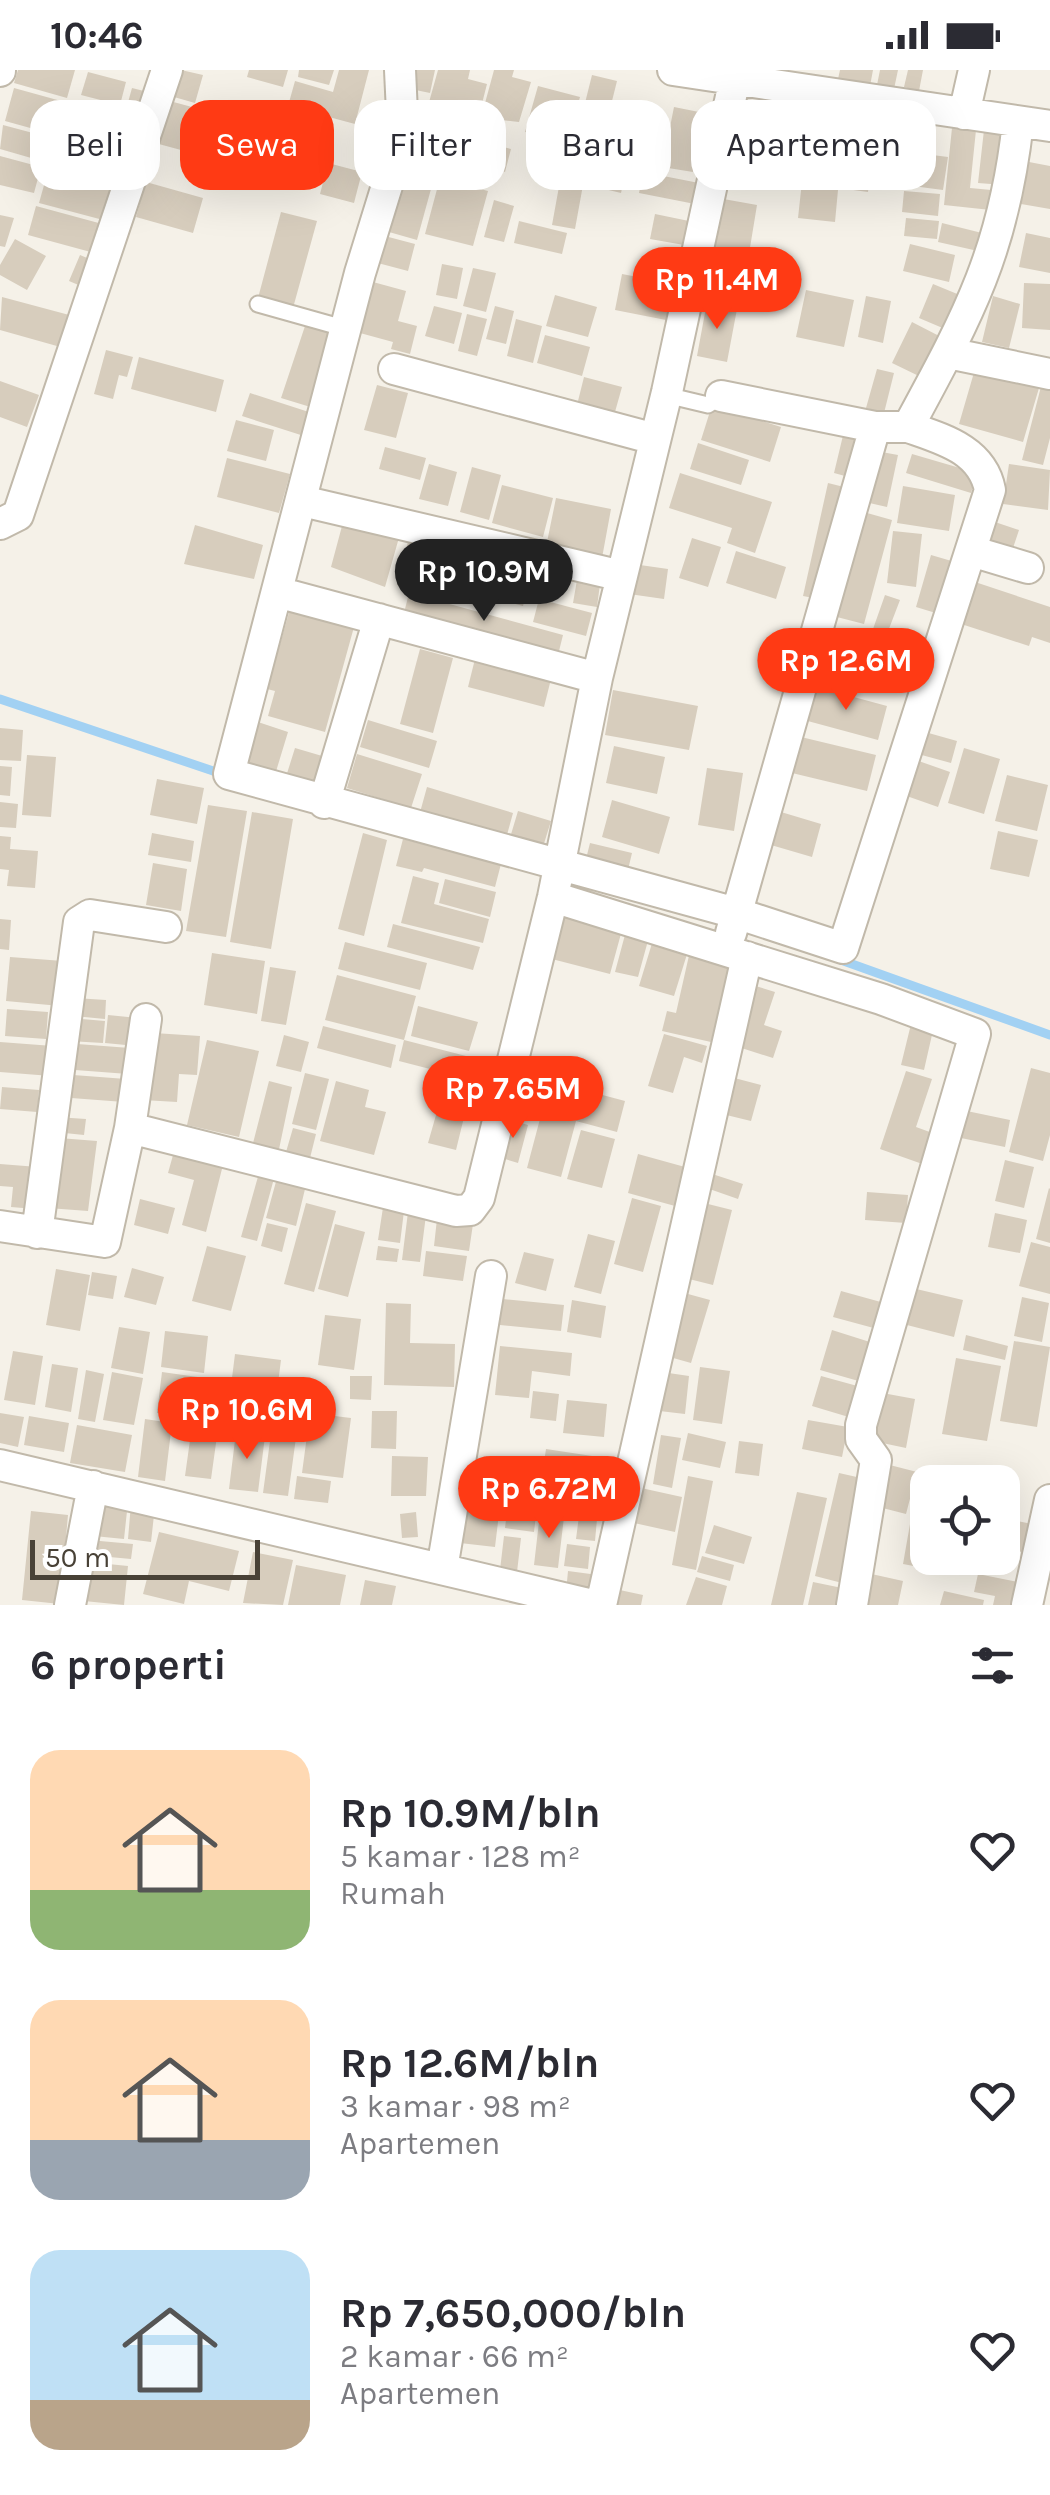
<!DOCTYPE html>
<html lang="id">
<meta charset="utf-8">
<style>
:root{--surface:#fff;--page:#f7f7f7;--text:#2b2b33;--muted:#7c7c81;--accent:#ff3a14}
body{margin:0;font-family:Karla,sans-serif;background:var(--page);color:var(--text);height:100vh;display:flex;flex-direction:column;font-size:38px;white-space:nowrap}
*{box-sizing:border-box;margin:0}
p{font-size:32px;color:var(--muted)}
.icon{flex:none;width:55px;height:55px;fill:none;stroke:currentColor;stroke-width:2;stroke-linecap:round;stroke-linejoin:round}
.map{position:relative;height:1535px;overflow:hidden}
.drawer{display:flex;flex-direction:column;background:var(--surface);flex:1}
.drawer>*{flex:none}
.hud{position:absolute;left:30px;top:30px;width:990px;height:90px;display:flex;gap:20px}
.tools{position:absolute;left:910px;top:1395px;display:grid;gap:20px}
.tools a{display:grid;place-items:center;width:110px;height:110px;border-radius:20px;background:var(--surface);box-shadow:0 10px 40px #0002;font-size:50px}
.scale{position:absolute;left:30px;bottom:25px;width:230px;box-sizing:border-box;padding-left:10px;border:5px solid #484136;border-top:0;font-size:28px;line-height:35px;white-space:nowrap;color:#484136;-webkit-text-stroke:8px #fff;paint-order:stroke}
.price{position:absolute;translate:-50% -85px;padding:0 22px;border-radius:35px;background:var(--accent);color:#fff;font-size:32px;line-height:65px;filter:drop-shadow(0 2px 5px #0008)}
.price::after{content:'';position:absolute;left:50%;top:60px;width:30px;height:22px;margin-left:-15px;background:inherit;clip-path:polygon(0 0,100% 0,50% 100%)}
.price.current{background:#222;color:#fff}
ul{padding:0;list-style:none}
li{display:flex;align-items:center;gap:30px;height:250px;padding:0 30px}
li span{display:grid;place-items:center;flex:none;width:280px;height:200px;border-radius:30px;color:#555}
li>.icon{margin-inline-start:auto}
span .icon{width:120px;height:120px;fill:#fffc;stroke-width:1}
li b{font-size:42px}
h2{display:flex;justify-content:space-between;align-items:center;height:120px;padding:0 30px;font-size:42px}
.tag{padding:0 35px;border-radius:30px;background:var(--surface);box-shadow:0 10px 40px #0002;font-size:35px;line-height:90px}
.tag.current{background:var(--accent);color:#fff}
.status{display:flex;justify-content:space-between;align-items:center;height:70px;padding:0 50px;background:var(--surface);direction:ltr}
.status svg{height:28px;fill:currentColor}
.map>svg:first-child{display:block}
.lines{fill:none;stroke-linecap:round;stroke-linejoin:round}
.stream{stroke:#a2d1f3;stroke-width:9}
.building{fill:#d7cdbd}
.service-casing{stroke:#c1b9aa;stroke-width:19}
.minor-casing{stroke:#c1b9aa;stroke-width:34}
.service{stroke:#fff;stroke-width:15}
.minor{stroke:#fff;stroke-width:30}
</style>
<div class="status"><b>10:46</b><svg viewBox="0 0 49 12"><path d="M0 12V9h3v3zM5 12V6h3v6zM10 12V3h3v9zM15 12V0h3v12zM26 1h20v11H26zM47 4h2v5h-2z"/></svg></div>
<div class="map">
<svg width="1050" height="1535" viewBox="0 0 1050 1535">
<rect width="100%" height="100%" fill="#f5f1e8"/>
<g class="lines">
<!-- stream -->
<path class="stream" d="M0,629L225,705
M838,889L1050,965"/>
</g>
<!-- building -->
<path class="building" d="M18,0H75L67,28L14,13Z
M181,0L203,5L195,33L174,27Z
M249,0H288L283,17L247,7Z
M299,0H334L329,15L298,7Z
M339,0H369L355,54L288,36L295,11L333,22Z
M411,0H435L430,23L406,18Z
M438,0H470L468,9L487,14L476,57L426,43Z
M494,0H514L512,7L531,12L519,52L481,48Z
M840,0H873L870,16L838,9Z
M880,0H898L894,19L877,15Z
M908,0H923L919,21L904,17Z
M88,2L126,12L120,35L81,25Z
M592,5L617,11L609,43L584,37Z
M538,16L580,27L563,88L540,82L544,67L525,62Z
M14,18L61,31L52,64L5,51Z
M132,18L148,22L139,58L122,54Z
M808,28L880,35L877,63L806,56Z
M741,29L777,32L772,78L736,75Z
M166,30L218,44L216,51L243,58L233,94L155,73Z
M78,31L120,42L112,73L70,62Z
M674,37L704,43L693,102L662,97Z
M256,40L299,51L294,70L273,65L269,79L247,73Z
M416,53L511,79L505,102L470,93L466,108L406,92Z
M3,55L59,70L52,94L0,79Z
M618,57L647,65L642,82L613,74Z
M952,58L976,60L970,118L1002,121L1000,141L944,135Z
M984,60L1009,62L1004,115L978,113Z
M852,65L874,67L868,122L846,119Z
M597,73L636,84L631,102L592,90Z
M909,82L948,87L943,120L905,115Z
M805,84L841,88L835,152L798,148Z
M0,86L41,97L34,123L0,115Z
M1029,92L1050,96V139L1021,134Z
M328,93L362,102L354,133L320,124Z
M593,97L625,105L621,123L588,115Z
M48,101L116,119L107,151L39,133Z
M643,102L699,113L695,134L639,123Z
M440,108L488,121L473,176L425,164Z
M396,110L431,119L417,170L382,160Z
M560,111L583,115L575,159L552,155Z
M146,112L203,128L193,163L136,147Z
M904,121L940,124L938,146L902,142Z
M718,128L757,135L747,196L707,189Z
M494,130L514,136L504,172L484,167Z
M36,136L106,155L98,184L28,165Z
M281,142L317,151L293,238L258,228Z
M655,144L689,151L684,175L650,169Z
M0,145L14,148L5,177L0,176Z
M906,148L939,151L937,169L904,166Z
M519,151L567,163L562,184L514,173Z
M942,153L982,163L978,181L938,172Z
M1026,163L1050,168V203L1019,197Z
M381,165L415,174L408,201L374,192Z
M15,169L46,186L27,220L0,205V195Z
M910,174L955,185L949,212L903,201Z
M80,185L99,193L88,219L69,211Z
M442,194L463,198L457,229L436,225Z
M716,195L747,202L744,218L713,212Z
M473,198L496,203L486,242L463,236Z
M622,204L673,214L666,250L615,240Z
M373,212L406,221L398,251L417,256L410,284L391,279L393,272L360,263Z
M1024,213L1050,214V260L1022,258Z
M933,214L967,228L952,262L919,248Z
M806,220L854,230L844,277L796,267Z
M555,225L597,237L588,267L546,256Z
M866,226L891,231L883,273L858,267Z
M993,226L1020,234L1009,278L982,272Z
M2,227L73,246L64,278L0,260Z
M707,232L737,239L727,292L697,286Z
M434,236L462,243L454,274L425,266Z
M495,236L514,241L506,274L486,269Z
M467,244L487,249L477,286L458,281Z
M516,249L542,256L533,293L507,286Z
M307,250L343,262L317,339L281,328Z
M912,252L945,269L925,309L892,293Z
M545,265L590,277L582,306L537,293Z
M106,280L133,287L127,307L119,305L113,329L94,324Z
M139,287L224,310L216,342L131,319Z
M877,299L894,303L884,343L866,338Z
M975,299L1039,318L1023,372L959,354Z
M1044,305L1050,306V368L1043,395L1022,390Z
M584,307L622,317L613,349L576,339Z
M0,311L39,325L27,357L0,347Z
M377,315L408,323L396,368L364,360Z
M250,323L315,344L307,367L242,346Z
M712,335L781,357L770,392L701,370Z
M236,350L274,360L266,391L227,381Z
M846,353L868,358L856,409L834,403Z
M698,373L749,390L741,415L690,399Z
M385,377L426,388L420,410L379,399Z
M876,381L898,385L887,437L865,432Z
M912,384L977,403L971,423L906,403Z
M227,388L290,404L279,443L217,427Z
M429,394L457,402L448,436L419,429Z
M1009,394L1050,400L1048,440L1003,434Z
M472,397L501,405L489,450L460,442Z
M680,403L772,432L755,483L727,473L732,458L669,438Z
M828,413L848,418L824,530L803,526Z
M502,415L553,428L543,467L492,453Z
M903,416L955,425L949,461L897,453Z
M556,428L611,439L602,488L546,477Z
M860,441L892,450L864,554L833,546Z
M369,448L402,457L385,517L331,497L342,456L365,462Z
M989,450L1019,460L1010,487L980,477Z
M195,455L263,475L254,509L184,494Z
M893,461L922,464L916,517L887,513Z
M410,464L444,473L430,524L397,515Z
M692,468L721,477L708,517L679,508Z
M478,477L506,484L491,539L463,532Z
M736,481L786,497L776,529L726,513Z
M931,485L955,492L939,544L916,537Z
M509,487L534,494L523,536L497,529Z
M633,494L668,499L664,529L629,524Z
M577,510L600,514L597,537L573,533Z
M969,510L1050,537V573L1032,567L1029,576L955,552Z
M409,523L563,565L558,585L404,543Z
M885,525L900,530L887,564L873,559Z
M539,529L592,543L586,566L533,552Z
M290,539L354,557L325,662L268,646L275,621L259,617L266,590L275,592Z
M420,579L453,588L433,663L400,654Z
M475,589L551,609L544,637L468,617Z
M813,616L887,636L878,670L804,650Z
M613,620L698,636L689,680L605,665Z
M368,650L437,671L429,698L360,677Z
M258,652L288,662L274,708L244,700Z
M0,658L23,660L21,691L0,690Z
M925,662L957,671L951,693L918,684Z
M801,667L876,685L867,721L792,703Z
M614,676L665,687L657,724L606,713Z
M295,678L329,688L318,723L284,713Z
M964,678L1000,689L984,744L948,733Z
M357,684L422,704L411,738L347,718Z
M27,685L56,687L51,747L22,745Z
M913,689L950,702L938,737L901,724Z
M0,696L12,697L10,726L0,725Z
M707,698L743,703L734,761L698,755Z
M1007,705L1048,715L1037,761L995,751Z
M157,709L204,718L197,754L150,745Z
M427,717L513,743L505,772L419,746Z
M612,730L670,747L659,784L602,767Z
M0,732L18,734L16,758L0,757Z
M208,735L247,741L226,867L186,861Z
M518,741L551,751L542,780L509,771Z
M252,742L293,749L271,879L230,872Z
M781,742L821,754L812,787L771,775Z
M998,761L1038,770L1029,807L990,799Z
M152,763L194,771L191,792L148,785Z
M363,763L387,770L364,866L338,859Z
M0,766L11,767L10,779L38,781L35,818L7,816L9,800L0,799Z
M403,769L501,794L495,817L424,798L422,802L396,796Z
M590,773L632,783L627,804L585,793Z
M153,793L187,799L181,841L146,835Z
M413,806L439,813L434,834L489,849L483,873L401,853Z
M445,809L496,822L490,847L439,833Z
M559,844L622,860L610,904L548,888Z
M0,849L11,850L9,880L0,879Z
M393,854L480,877L473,900L387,877Z
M626,861L649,867L638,907L615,902Z
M653,870L688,881L674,926L639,916Z
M345,872L427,893L420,920L338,899Z
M690,881L730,890L711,972L662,961L667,941L676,943Z
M212,883L265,891L257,944L204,935Z
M10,887L63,891L60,936L6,931Z
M270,897L296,901L286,955L261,951Z
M337,905L416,926L404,970L325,950Z
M749,914L775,922L764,955L782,961L773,988L729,974Z
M75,928L106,930L105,949L74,946Z
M418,936L478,952L469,981L411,966Z
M7,939L48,942L46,969L5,966Z
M108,945L138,948L136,976L105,973Z
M70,948L105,951L103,973L69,971Z
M912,950L934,956L924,1000L901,995Z
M323,956L396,975L391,998L317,978Z
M154,963L200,966L197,1005L179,1004L177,1032L143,1030Z
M664,964L707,976L702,993L684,987L673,1023L648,1016Z
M284,965L309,972L301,1002L276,996Z
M207,970L259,981L239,1067L187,1055Z
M404,970L466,986L461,1007L399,991Z
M0,972L53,976L51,1006L0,1002Z
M64,973L130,978L128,1004L62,999Z
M1031,998L1050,1003V1065L1043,1091L1009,1082Z
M906,1001L932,1009L916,1057L938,1065L928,1096L880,1079Z
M305,1003L329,1009L316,1060L292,1054Z
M60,1004L126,1009L124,1032L58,1027Z
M723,1005L761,1015L751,1051L714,1042Z
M269,1011L292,1017L278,1084L252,1077Z
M336,1011L369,1020L365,1037L386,1042L374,1085L320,1071Z
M550,1011L625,1031L617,1062L576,1051L561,1107L527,1098Z
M2,1017L39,1020L37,1042L0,1039Z
M442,1024L468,1031L456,1080L428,1073Z
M962,1040L1010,1050L1005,1077L956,1067Z
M56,1047L86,1049L84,1065L55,1062Z
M508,1049L528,1055L518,1093L498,1087Z
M293,1058L316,1064L310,1088L286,1082Z
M581,1060L615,1069L602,1118L567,1109Z
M59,1068L97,1071L88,1141L48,1138Z
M175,1078L224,1091L206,1162L182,1155L194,1110L168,1103Z
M638,1084L685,1097L675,1136L628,1123Z
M1005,1090L1034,1097L1024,1138L995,1131Z
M0,1094L38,1097L35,1139L11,1137L13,1117L0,1116Z
M261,1096L276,1101L257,1171L241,1167Z
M703,1101L743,1114L738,1129L698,1115Z
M277,1108L306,1115L296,1156L266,1148Z
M1049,1118L1050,1119V1173L1036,1169Z
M867,1122L908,1125L906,1153L865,1150Z
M632,1128L661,1136L643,1202L614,1194Z
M140,1129L175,1138L168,1164L134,1155Z
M384,1131L405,1133L400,1173L378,1170Z
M696,1131L732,1140L713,1215L677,1206Z
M306,1133L336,1141L314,1222L284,1214Z
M408,1142L426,1145L420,1192L402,1190Z
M995,1143L1027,1150L1020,1183L988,1177Z
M437,1149L473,1154L469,1181L434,1176Z
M267,1153L288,1158L282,1182L261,1176Z
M335,1154L365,1162L348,1227L318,1219Z
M588,1164L615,1171L601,1224L574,1217Z
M1031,1172L1050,1177V1224L1019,1216Z
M207,1176L246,1186L231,1241L192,1231Z
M378,1176L399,1179L397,1192L376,1190Z
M426,1181L467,1186L463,1211L423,1206Z
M524,1182L554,1189L546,1221L515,1213Z
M132,1198L164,1207L156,1235L124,1227Z
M56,1199L90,1205L80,1261L46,1255Z
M92,1202L117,1206L113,1229L88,1225Z
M912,1218L963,1230L954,1267L903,1254Z
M677,1221L710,1230L691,1293L659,1284Z
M841,1221L888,1234L881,1260L833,1247Z
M1022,1227L1049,1233L1042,1272L1014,1266Z
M492,1228L564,1235L561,1261L490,1254Z
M572,1230L606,1236L601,1268L567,1262Z
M386,1233L411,1234L410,1273L455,1274L454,1317L384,1315Z
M325,1245L361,1249L354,1300L318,1295Z
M119,1257L150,1262L143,1304L111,1298Z
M832,1260L873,1273L862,1312L820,1300Z
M165,1261L208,1266L204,1303L161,1297Z
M966,1265L1008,1276L1005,1290L963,1280Z
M1014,1271L1050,1277L1037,1357L1000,1351Z
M500,1276L572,1283L570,1306L532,1301L529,1328L495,1325Z
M13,1281L43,1286L35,1335L4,1330Z
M235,1284L281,1290L277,1321L231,1316Z
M956,1288L1001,1296L987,1371L942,1364Z
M52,1294L78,1298L71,1342L45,1337Z
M700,1297L730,1301L722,1354L693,1350Z
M86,1300L104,1304L95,1352L78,1349Z
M655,1301L689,1306L685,1344L651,1340Z
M112,1302L143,1308L134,1355L103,1350Z
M162,1302L219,1310L214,1350L157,1343Z
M350,1306H372L371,1330L350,1329Z
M821,1306L861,1317L852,1348L812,1336Z
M533,1321L559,1324L556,1351L530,1348Z
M877,1322L915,1329L906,1378L868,1370Z
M227,1323L263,1328L260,1357L223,1352Z
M567,1330L607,1334L604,1367L563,1363Z
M372,1341H397L396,1379L371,1378Z
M0,1343L24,1347L18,1377L0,1373Z
M310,1343L351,1348L343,1408L302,1403Z
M29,1346L69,1353L64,1382L24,1375Z
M145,1349L172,1353L165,1411L138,1407Z
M273,1349L298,1353L288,1426L263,1423Z
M808,1350L848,1357L842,1387L802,1379Z
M77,1355L132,1365L125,1402L70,1393Z
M236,1362L265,1366L258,1422L229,1419Z
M191,1363L217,1366L211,1409L185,1406Z
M688,1363L726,1372L720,1398L682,1390Z
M661,1365L681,1368L672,1418L653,1414Z
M739,1371L763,1374L759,1406L735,1403Z
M546,1379L612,1389L608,1415L542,1405Z
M392,1386L428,1387L426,1426H391Z
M486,1386L512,1388L510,1415L484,1413Z
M882,1393L917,1402L906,1444L871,1435Z
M839,1403L870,1410L846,1514L815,1506Z
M297,1406L331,1411L328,1433L294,1429Z
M688,1406L713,1411L696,1500L672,1495Z
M514,1407L544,1411L542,1432L511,1428Z
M632,1416L682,1427L675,1462L625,1451Z
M466,1422L501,1427L495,1477L460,1473Z
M797,1422L827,1428L803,1535H771Z
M574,1423L598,1425L597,1440L573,1439Z
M97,1429L128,1432L124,1469L94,1466Z
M508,1433L537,1437L534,1462L505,1458Z
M131,1434L155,1436L151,1472L128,1469Z
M913,1437L928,1440L924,1498L903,1494Z
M31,1441L68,1445L60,1534L22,1530Z
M416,1442L418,1467L402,1468L400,1444Z
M540,1443L564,1447L558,1498L534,1495Z
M579,1446L597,1449L595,1471L576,1469Z
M1002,1448L1032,1454L1027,1483L1002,1478Z
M714,1455L752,1467L744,1494L705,1483Z
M159,1462L239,1481L229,1521L189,1511L184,1534L143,1524Z
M504,1466L521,1468L517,1502L500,1500Z
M89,1470L133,1474L131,1489L88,1485Z
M567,1474L590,1477L588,1499L564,1496Z
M253,1482L293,1490L283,1535L243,1533Z
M702,1486L734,1495L730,1511L697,1502Z
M1009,1487L1006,1501L957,1491L958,1488Z
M88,1492L128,1496L124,1535L84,1531Z
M296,1495L346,1505L340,1535H288Z
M568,1501L598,1505L596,1526L566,1522Z
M867,1503L903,1511L898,1535H860Z
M978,1504L1028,1514L1024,1535H993L995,1526L974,1522Z
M696,1507L727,1516L722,1535H686Z
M365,1510L396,1516L392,1535H360Z
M813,1512L847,1519L844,1535H808Z
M615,1519L643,1525L641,1535H612Z
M944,1521L984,1530L983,1535H940Z"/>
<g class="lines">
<!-- service casing -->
<g class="service-casing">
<path id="service" d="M258,234L347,259
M666,325L708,335L721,326"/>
</g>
<!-- minor casing -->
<g class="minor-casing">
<path id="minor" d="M400,0L403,64L360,203L229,704L736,843L843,878L990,420C982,379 942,369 908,357
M673,0L1050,56
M0,1V0
M964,44L974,0
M948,283L1050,304
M394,299L655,369
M721,326L875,357
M302,431L622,506
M0,454L18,445L167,0
M971,481L1028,498
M277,522L597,608
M324,733L379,549
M553,827L881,929L975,964L861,1355V1369L876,1390L852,1535
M731,863L875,357H908C968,246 1004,181 1018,52
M130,1058L146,949
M0,1156L105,1172L130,1058L456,1141L470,1140L479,1128L553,827L597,608L667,322L735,8
M37,1163L79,852L90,845L166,857
M0,1395L593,1535
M442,1499L491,1206
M70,1535L93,1416
M601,1535L747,887
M1027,1535L1050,1430"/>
</g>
<!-- service -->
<use href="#service" class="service"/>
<!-- minor -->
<use href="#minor" class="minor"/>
</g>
</svg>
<div class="tools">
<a><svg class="icon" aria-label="locate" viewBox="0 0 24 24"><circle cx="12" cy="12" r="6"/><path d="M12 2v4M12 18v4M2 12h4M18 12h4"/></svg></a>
</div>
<div class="scale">50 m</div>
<b class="price" style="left:717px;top:262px">Rp 11.4M</b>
<b class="price current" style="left:484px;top:554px">Rp 10.9M</b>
<b class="price" style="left:846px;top:643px">Rp 12.6M</b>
<b class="price" style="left:513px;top:1071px">Rp 7.65M</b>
<b class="price" style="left:247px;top:1392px">Rp 10.6M</b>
<b class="price" style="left:549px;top:1471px">Rp 6.72M</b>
<div class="hud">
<a class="tag">Beli</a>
<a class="tag current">Sewa</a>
<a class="tag">Filter</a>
<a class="tag">Baru</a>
<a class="tag">Apartemen</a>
</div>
</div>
<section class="drawer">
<h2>6 properti<svg class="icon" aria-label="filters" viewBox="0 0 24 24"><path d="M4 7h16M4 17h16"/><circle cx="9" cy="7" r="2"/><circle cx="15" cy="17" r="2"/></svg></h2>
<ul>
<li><span style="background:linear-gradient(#ffd9b3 70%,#8fb573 0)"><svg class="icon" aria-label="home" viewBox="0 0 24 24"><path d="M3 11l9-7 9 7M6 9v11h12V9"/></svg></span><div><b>Rp 10.9M/bln</b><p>5 kamar · 128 m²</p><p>Rumah</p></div><svg class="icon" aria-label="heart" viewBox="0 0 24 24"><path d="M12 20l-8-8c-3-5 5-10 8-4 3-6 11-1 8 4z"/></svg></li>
<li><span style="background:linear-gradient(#ffd9b3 70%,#9aa5b1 0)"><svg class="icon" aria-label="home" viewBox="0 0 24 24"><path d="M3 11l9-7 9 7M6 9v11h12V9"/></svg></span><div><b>Rp 12.6M/bln</b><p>3 kamar · 98 m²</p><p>Apartemen</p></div><svg class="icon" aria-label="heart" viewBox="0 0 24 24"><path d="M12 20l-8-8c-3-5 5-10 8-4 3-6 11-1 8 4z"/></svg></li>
<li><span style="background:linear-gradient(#bfe0f5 75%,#b9a48a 0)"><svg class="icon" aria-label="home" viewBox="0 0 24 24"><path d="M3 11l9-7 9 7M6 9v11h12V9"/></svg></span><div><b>Rp 7,650,000/bln</b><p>2 kamar · 66 m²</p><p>Apartemen</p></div><svg class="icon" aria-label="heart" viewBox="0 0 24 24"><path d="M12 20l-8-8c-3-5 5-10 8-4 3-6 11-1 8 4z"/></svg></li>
</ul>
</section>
